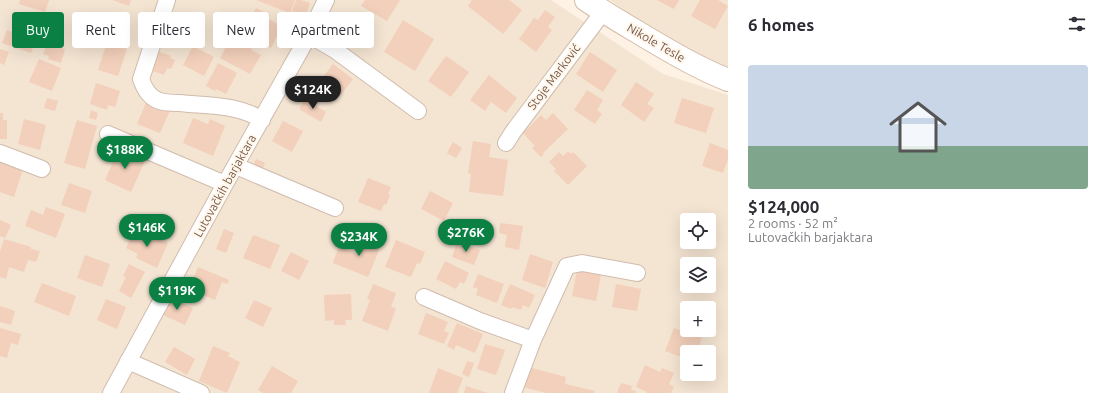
<!DOCTYPE html>
<meta charset="utf-8">
<style>
:root{--surface:#fff;--page:#f2f2f3;--text:#2b2b33;--muted:#7c7c81;--accent:#0b8043}
body{margin:0;font-family:Ubuntu,sans-serif;background:var(--page);color:var(--text);height:100vh;display:flex;flex-direction:column;font-size:15px;white-space:nowrap}
*{box-sizing:border-box;margin:0}
p{font-size:13px;color:var(--muted)}
.icon{flex:none;width:22px;height:22px;fill:none;stroke:currentColor;stroke-width:2;stroke-linecap:round;stroke-linejoin:round}
.map{position:relative;flex:1;overflow:hidden}
.details{display:flex;flex-direction:column;background:var(--surface);width:380px}
.details>*{flex:none}
.hud{position:absolute;left:12px;top:12px;width:380px;height:36px;display:flex;gap:8px}
.buttons{position:absolute;left:680px;top:213px;display:grid;gap:8px}
.buttons a{display:grid;place-items:center;width:36px;height:36px;border-radius:4px;background:var(--surface);box-shadow:0 4px 16px #0002;font-size:20px}
.price{position:absolute;translate:-50% -34px;padding:0 9px;border-radius:14px;background:var(--accent);color:#fff;font-size:13px;line-height:26px;filter:drop-shadow(0 1px 2px #0008)}
.price::after{content:'';position:absolute;left:50%;top:24px;width:12px;height:9px;margin-left:-6px;background:inherit;clip-path:polygon(0 0,100% 0,50% 100%)}
.price.active{background:#222;color:#fff}
ul{padding:0;list-style:none}
li{display:grid;align-content:center;gap:8px;height:212px;padding:0 20px}
li span{display:grid;place-items:center;height:124px;border-radius:4px;color:#555}
li>.icon{margin-inline-start:auto}
span .icon{width:72px;height:72px;fill:#fffc;stroke-width:1}
li b{font-size:17px}
h2{display:flex;justify-content:space-between;align-items:center;height:48px;padding:0 20px;font-size:17px}
.tag{padding:0 14px;border-radius:4px;background:var(--surface);box-shadow:0 4px 16px #0002;font-size:14px;line-height:36px}
.tag.active{background:var(--accent);color:#fff}
main{display:flex;flex:1;min-height:0}
.map>svg:first-child{display:block}
.residential{fill:#f4e4d2;fill-rule:evenodd}
.building{fill:#f2d0bb}
.lines{fill:none;stroke-linecap:round;stroke-linejoin:round}
.street-casing{stroke:#d0bcad;stroke-width:18}
.secondary-casing{stroke:#d3bcaa;stroke-width:24}
.street{stroke:#fff;stroke-width:16}
.secondary{stroke:#fff;stroke-width:22}
.labels{text-anchor:middle;stroke-width:4;stroke-linejoin:round;paint-order:stroke}
.street-label{font-size:12px;fill:#755849;stroke:#fff7eb}
</style>
<main>
<div class="map">
<svg width="728" height="393" viewBox="0 0 728 393">
<rect width="100%" height="100%" fill="#fdf2e4"/>
<!-- residential -->
<path class="residential" d="M0,0H551L663,74L728,95V393H0ZM687,220H709V242H687ZM687,264H709V286H687ZM687,308H709V330H687ZM687,352H709V374H687Z
M610,0H728V67L690,57Z"/>
<!-- building -->
<path class="building" d="M20,0H49L45,12L19,4Z
M112,0H131L129,6Z
M256,0H295L290,13Z
M296,0H301L310,3L306,16L292,11Z
M365,0H400L387,21L361,6Z
M472,0H509L522,10L503,34L468,6Z
M657,0H679L674,9Z
M700,0H718L728,6L715,29L691,16Z
M256,8L270,15L268,19L282,26L271,48L243,33Z
M545,10L555,17L548,27L552,30L536,52L519,39L534,18L538,20Z
M403,20L434,39L415,71L384,52Z
M7,30L27,37V39L35,42L31,53L2,43Z
M230,39L242,45L244,42L253,46L251,50L261,55L250,74L220,58Z
M107,42L127,49L118,76L98,70Z
M47,43L65,49L61,63L48,59L49,56L43,54Z
M193,46L214,57L204,76L183,65Z
M0,49L9,52L4,65L0,63Z
M157,51L171,56L170,58L175,60L171,69L167,68L164,75L150,70Z
M590,52L617,70L603,92L576,74Z
M446,56L469,72L451,97L428,81Z
M39,59L61,68L52,91L29,82Z
M218,63L237,73L226,94L216,89L215,91L206,86Z
M333,64L353,79L340,96L320,81Z
M489,75L517,98L506,113L491,102L485,111L470,100Z
M636,82L654,94L647,104L654,108L644,122L621,105Z
M96,83L120,91L115,107L108,105L107,110L90,104Z
M587,90L603,100L597,110L602,114L595,124L574,110Z
M47,98L58,101L55,111L44,108Z
M148,98L171,108L160,133L137,124Z
M682,98L714,108L706,133L674,123Z
M305,99L326,112L321,122L299,109Z
M91,110L98,113L96,120L89,118Z
M0,113H3V120H7V139H0Z
M553,113L568,129L543,153L544,154L541,157L532,148L535,146L523,133L541,115L546,120Z
M193,118L208,124L210,119L225,126L213,156L183,143Z
M24,119L46,125L40,150L18,144Z
M77,120L97,126L85,169L64,163Z
M283,121L303,131L292,152L272,141Z
M473,141L491,144L489,157L508,160L503,196L469,192L471,174L468,173Z
M453,142L462,148L456,158L447,153Z
M710,143L728,150V159L723,173L702,166Z
M119,149L145,161L131,192L105,180Z
M568,151L571,154L573,152L587,166L568,185L554,171L556,169L549,162L559,152L563,156Z
M256,159L265,163L261,172L252,167Z
M0,162L23,169L14,197L0,192Z
M368,178L391,187L388,194L390,195L386,205L384,204L381,211L358,202Z
M69,183L92,191L85,213L61,205Z
M430,191L453,203L444,221L421,209Z
M46,207L65,214L56,238L25,226L31,210L43,215Z
M0,220L11,225L5,238L0,236Z
M500,223L523,226L519,250L505,247L507,235L499,233Z
M136,228L168,243L157,268L136,258L138,254L126,248Z
M224,229L234,233L226,253L216,249Z
M253,235L280,245L270,269L243,258Z
M365,236L382,243L368,277L333,263L339,246L358,254Z
M4,239L31,247V249L40,251L36,262L28,260L24,272L9,267L6,279L0,277V252Z
M396,240L425,252L420,264L417,263L411,277L385,267Z
M457,242L480,250L474,265L452,257Z
M291,252L309,261L299,280L281,271Z
M530,254L553,262L545,288L522,280Z
M85,255L110,264L102,287L77,278Z
M445,261L469,273L464,284L460,282L456,289L436,279Z
M129,264L145,272L131,298L119,291L126,277L123,276Z
M198,267L229,280L227,284L222,282L215,300L189,289Z
M577,270L601,275L596,301L572,296Z
M478,274L504,284L497,303L476,295L478,289L473,287Z
M42,283L76,296L69,316L34,302Z
M373,284L396,293L391,307L396,308L388,331L362,321L370,300L367,299Z
M510,284L535,295L529,308L523,305L521,310L512,307L511,309L501,305Z
M616,284L641,289L637,311L612,307Z
M351,294L352,320H345L346,325H334V320L325,321L324,295Z
M169,297L193,308L185,325L161,314Z
M106,299L126,307L117,329L97,320Z
M254,300L272,308L263,327L245,318Z
M0,306L15,311L11,325L0,322Z
M426,313L448,322L444,331L449,333L444,344L418,334Z
M457,323L483,334L475,353L456,345L454,350L447,346Z
M0,328L21,334L18,345L11,343L7,358L0,356Z
M674,328L702,338L697,352H687V359L665,351Z
M485,344L505,350L496,375L477,369Z
M213,346L230,353L228,356L240,362L227,393L199,381Z
M174,347L195,359L187,375L165,362Z
M467,361L474,363L469,377L462,374Z
M645,365L660,372L662,368L674,373L669,384L674,387L671,393H646L647,392L636,387Z
M272,366L298,381L291,393H263L258,390Z
M528,367L566,377L565,384L595,391L594,393H546L523,387Z
M438,368L463,378L457,393H429Z
M621,383L632,386L631,390L636,391V393H617Z
M466,386L488,393H464Z"/>
<g class="lines">
<!-- street casing -->
<g class="street-casing">
<path id="street" d="M167,0L141,79C144,88 148,96 157,100C163,103 172,103 179,103C206,106 238,104 262,120
M309,35L335,50L418,111
M108,134L225,184
M506,143L513,132L603,12
M0,153L42,169
M236,166L335,208
M424,297L480,321L533,340
M128,361L201,393
M111,393L225,184L309,35L326,0
M513,393L533,340L567,266L582,263L637,273"/>
</g>
<!-- secondary casing -->
<g class="secondary-casing">
<path id="secondary" d="M586,0C605,13 624,24 644,36C671,52 698,68 728,80"/>
</g>
<!-- street -->
<use href="#street" class="street"/>
<!-- secondary -->
<use href="#secondary" class="secondary"/>
</g>
<g class="labels">
<!-- street labels -->
<g class="street-label">
<text transform="translate(656 43) rotate(30)" y="4">Nikole Tesle</text>
<text transform="translate(554 77) rotate(-53)" y="4">Stoje Marković</text>
<text transform="translate(225 186) rotate(-61)" y="4">Lutovačkih barjaktara</text>
</g>
</g>
</svg>
<div class="buttons">
<a><svg class="icon" aria-label="locate" viewBox="0 0 24 24"><circle cx="12" cy="12" r="6"/><path d="M12 2v4M12 18v4M2 12h4M18 12h4"/></svg></a>
<a><svg class="icon" aria-label="layers" viewBox="0 0 24 24"><path d="M12 4l9 5-9 5-9-5zM3 14l9 5 9-5"/></svg></a>
<a>+</a>
<a>−</a>
</div>
<b class="price active" style="left:313px;top:110px">$124K</b>
<b class="price" style="left:125px;top:170px">$188K</b>
<b class="price" style="left:147px;top:248px">$146K</b>
<b class="price" style="left:466px;top:253px">$276K</b>
<b class="price" style="left:359px;top:257px">$234K</b>
<b class="price" style="left:177px;top:311px">$119K</b>
<div class="hud">
<a class="tag active">Buy</a>
<a class="tag">Rent</a>
<a class="tag">Filters</a>
<a class="tag">New</a>
<a class="tag">Apartment</a>
</div>
</div>
<section class="details">
<h2>6 homes<svg class="icon" aria-label="filters" viewBox="0 0 24 24"><path d="M4 7h16M4 17h16"/><circle cx="9" cy="7" r="2"/><circle cx="15" cy="17" r="2"/></svg></h2>
<ul>
<li><span style="background:linear-gradient(#c9d6e8 65%,#7fa58c 0)"><svg class="icon" aria-label="home" viewBox="0 0 24 24"><path d="M3 11l9-7 9 7M6 9v11h12V9"/></svg></span><div><b>$124,000</b><p>2 rooms · 52 m²</p><p>Lutovačkih barjaktara</p></div></li>
</ul>
</section>
</main>
